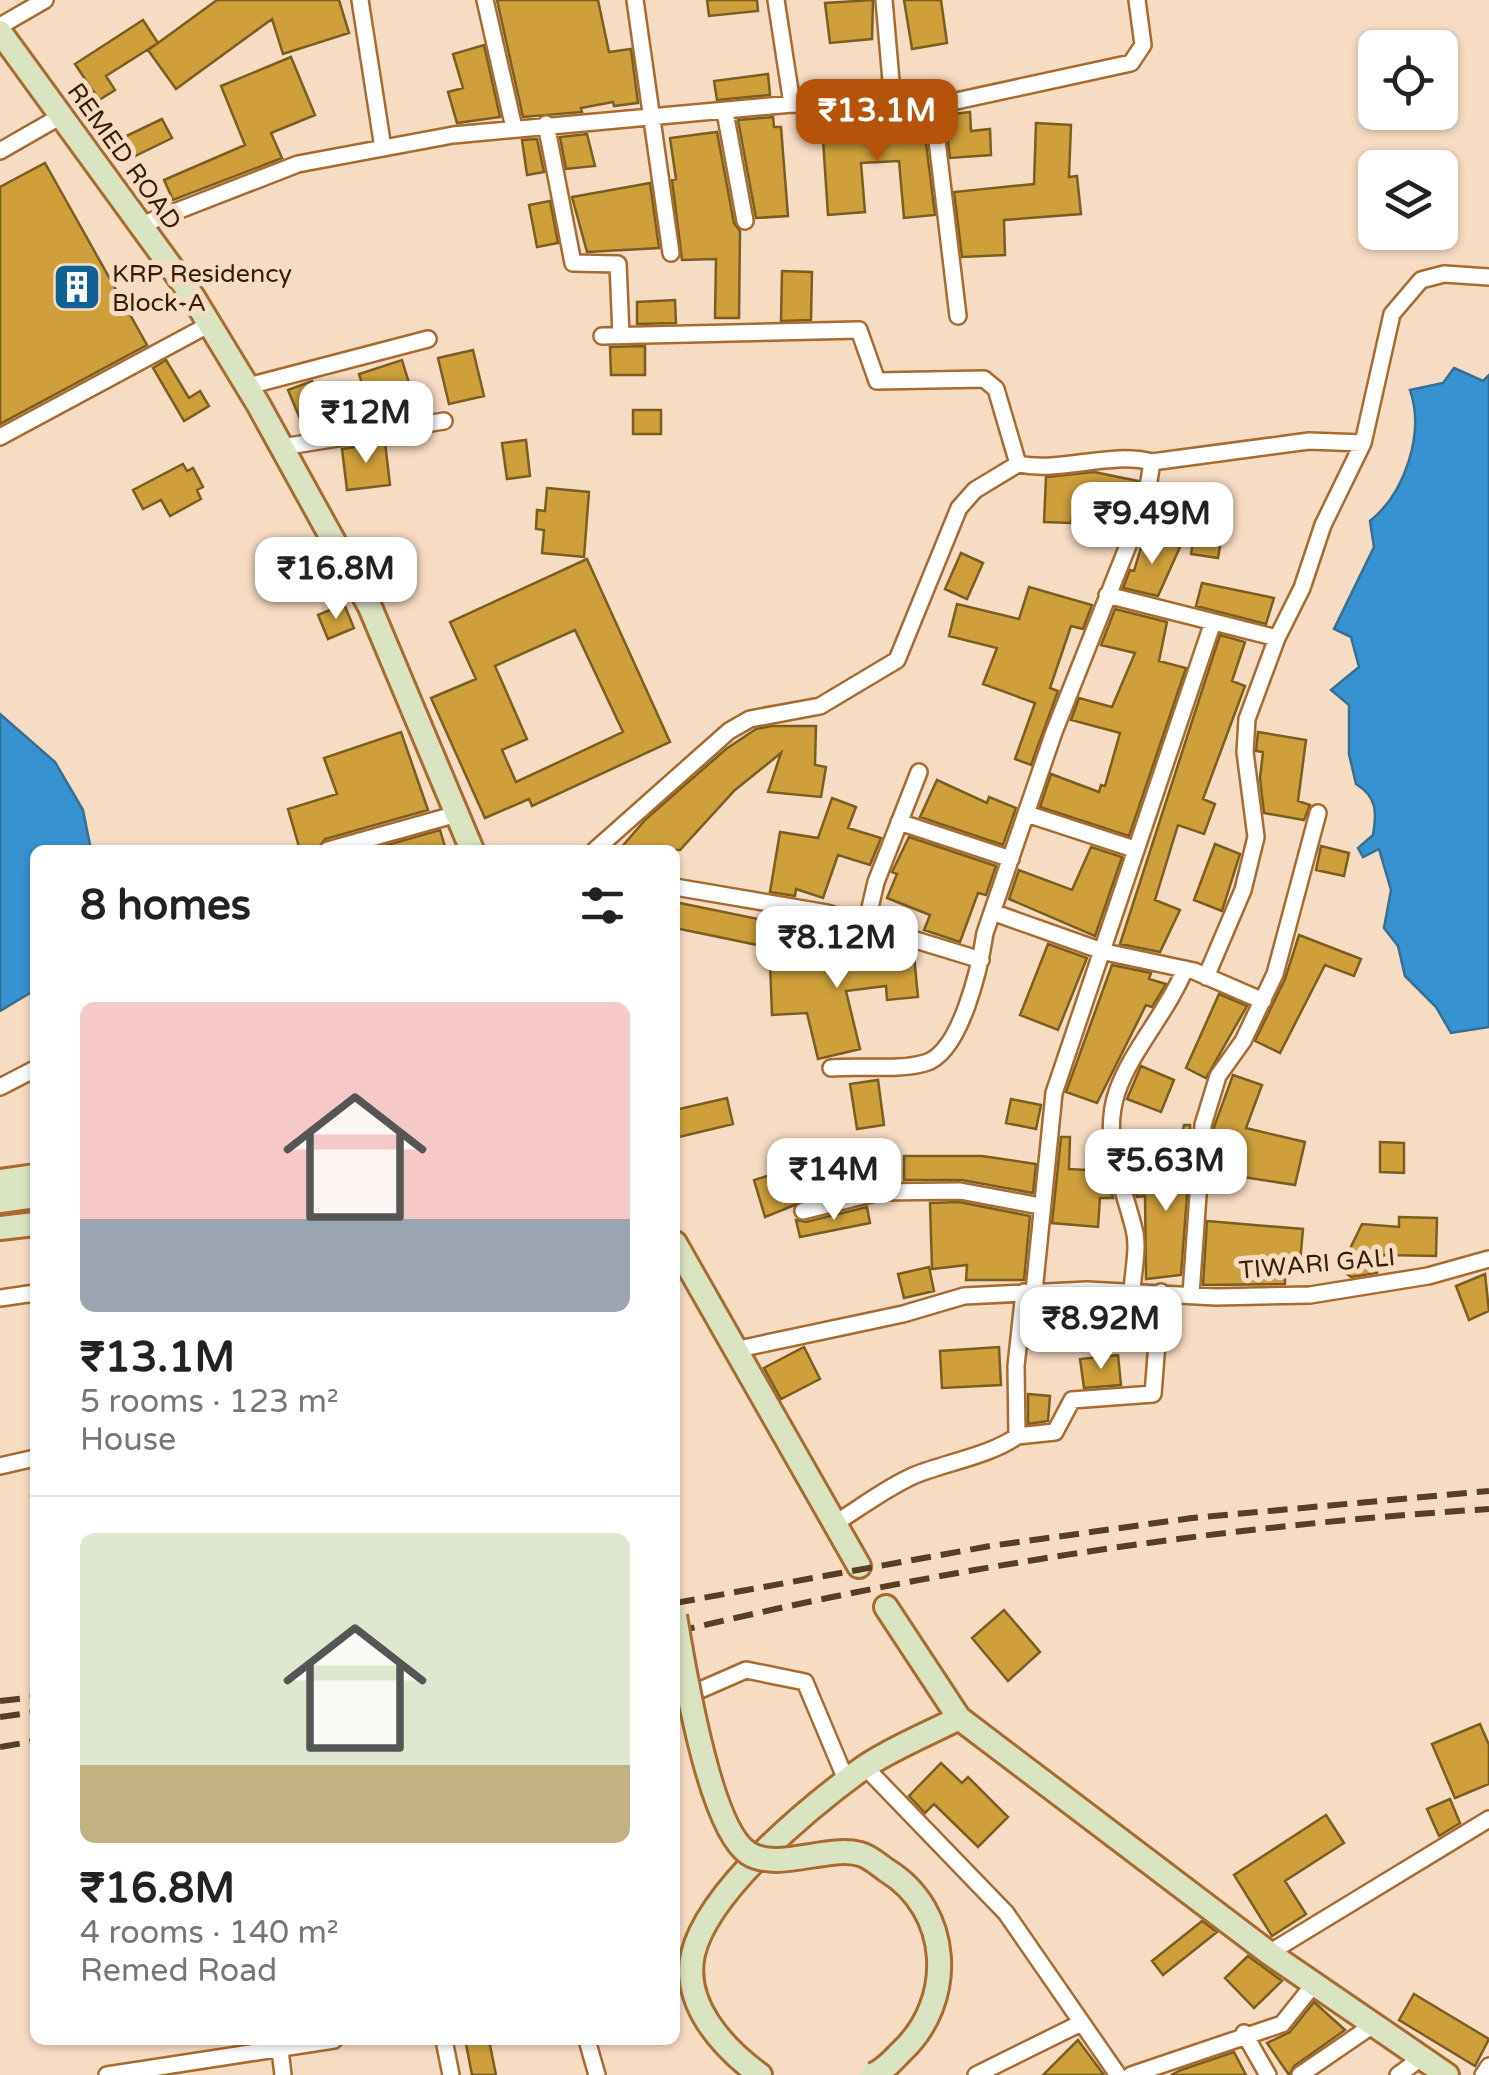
<!DOCTYPE html>
<meta charset="utf-8">
<style>
:root{--surface:#fff;--page:#f6f6f6;--text:#222;--muted:#767676;--line:#e0e0e0;--accent:#b45309}
body{margin:0;font-family:"Varela Round",sans-serif;background:var(--page);color:var(--text);height:100vh;display:flex;flex-direction:column;font-size:38px;white-space:nowrap}
*{box-sizing:border-box;margin:0}
p{font-size:32px;color:var(--muted)}
.icon{flex:none;width:55px;height:55px;fill:none;stroke:currentColor;stroke-width:2;stroke-linecap:round;stroke-linejoin:round}
.map{position:relative;flex:1;overflow:hidden}
.sheet{position:absolute;left:30px;top:845px;width:650px;height:1200px;display:flex;flex-direction:column;background:var(--surface);border-radius:15px;box-shadow:0 2px 8px #0004}
.sheet>*{flex:none}
.fabs{position:absolute;left:1358px;top:30px;display:grid;gap:20px}
.fabs a{display:grid;place-items:center;width:100px;height:100px;border-radius:15px;background:var(--surface);box-shadow:0 2px 8px #0004;font-size:50px}
.price{position:absolute;translate:-50% -85px;padding:0 22px;border-radius:20px;background:#fff;color:#222;font-size:32px;line-height:65px;filter:drop-shadow(0 2px 5px #0008)}
.price::after{content:'';position:absolute;left:50%;top:60px;width:30px;height:22px;margin-left:-15px;background:inherit;clip-path:polygon(0 0,100% 0,50% 100%)}
.price.current{background:var(--accent);color:#fff}
ul{padding:0;list-style:none}
li{display:grid;align-content:center;gap:20px;height:530px;padding:0 50px}
li+li{border-top:2px solid var(--line)}
li span{display:grid;place-items:center;height:310px;border-radius:15px;color:#555}
li>.icon{margin-inline-start:auto}
span .icon{width:180px;height:180px;fill:#fffc;stroke-width:1}
li b{font-size:42px}
h2{display:flex;justify-content:space-between;align-items:center;height:120px;padding:0 50px;font-size:42px}
.map>svg:first-child{display:block}
.water{fill:#3692d0;stroke:#366f92;stroke-width:2.5}
.building{fill:#ce9f3b;stroke:#7b5e1f;stroke-width:2.5;fill-rule:evenodd}
.lines{fill:none;stroke-linecap:round;stroke-linejoin:round}
.street-casing{stroke:#a86b2d;stroke-width:20}
.secondary-casing{stroke:#a86b2d;stroke-width:28}
.street{stroke:#fff;stroke-width:15}
.secondary{stroke:#dbe4c2;stroke-width:22}
.rail{stroke:#583e25;stroke-width:6;stroke-dasharray:20 10;stroke-linecap:butt}
.secondary-bridge-casing{stroke:#a86b2d;stroke-width:28;stroke-linecap:butt}
.secondary-bridge{stroke:#dbe4c2;stroke-width:22}
.labels{text-anchor:middle;stroke-width:10;stroke-linejoin:round;paint-order:stroke}
.street-label{font-size:25px;fill:#361d03;stroke:#f7dcc4}
.poi-label{font-size:25px;fill:#361d03;stroke:#f7dcc4;text-anchor:start}
</style>
<div class="map">
<svg width="1489" height="2075" viewBox="0 0 1489 2075">
<rect width="100%" height="100%" fill="#f7dcc4"/>
<!-- water -->
<path class="water" d="M1454,368L1483,381L1489,375V1027L1451,1033L1436,1007L1405,976L1398,946L1384,928L1391,890L1379,849L1363,857L1358,848L1373,835C1377,812 1377,797 1356,784L1349,754V705L1331,690L1359,667L1351,637L1334,629L1374,547L1370,521C1405,493 1425,433 1410,390L1443,383Z
M0,714L55,762L83,810L91,850H35V990L0,1011Z"/>
<!-- building -->
<path class="building" d="M217,0H339L349,33L283,54L272,19L176,89L148,50L158,43L106,76L115,90L99,100L75,64L143,20L158,43Z
M497,0H598L609,52L631,49L638,103L614,106L613,102L581,108L582,112L523,117Z
M707,0H757L758,11L709,16Z
M873,0L872,39L830,43L825,3Z
M904,0H941L947,43L912,49Z
M484,45L500,117L457,123L448,92L463,88L453,54Z
M291,57L315,115L271,133L282,158L173,200L164,180L245,145L221,86Z
M768,74L770,95L717,100L714,81Z
M970,112L971,131L990,129L991,155L950,158L945,115Z
M773,117L774,127H781L788,216L756,218L738,120Z
M162,119L172,138L133,157L124,137Z
M923,119L935,215L904,218L899,161L861,163L865,212L828,215L822,125Z
M1036,123L1071,125L1069,177L1077,176L1081,214L1004,220L1005,255L962,257L954,192L1034,184Z
M717,132L734,223L740,231L739,318H715L716,259L682,260L672,180L676,179L670,138Z
M587,134L595,166L566,169L560,137Z
M537,139L544,172L527,175L522,140Z
M45,163L147,345L0,424V187Z
M650,183L659,248L587,252L572,197Z
M550,201L558,243L537,247L529,205Z
M782,271L812,272L811,320L781,321Z
M675,300L676,323L637,324V302Z
M645,346V375H611L610,347Z
M473,350L484,396L449,404L438,358Z
M166,360L189,398L200,391L209,406L184,421L153,368Z
M402,360L415,403L372,416L359,374Z
M312,381L326,417L303,426L288,390Z
M633,410H661V434H633Z
M526,440L530,476L507,479L502,443Z
M385,442L390,485L347,490L342,449Z
M183,464L187,471L193,468L203,487L197,490L201,499L170,516L161,500L143,509L133,490Z
M1094,472L1138,481L1123,527L1072,517L1071,523L1044,522L1046,477Z
M547,488L589,492L584,557L542,553L544,530L536,529L537,510L545,511Z
M1195,530L1222,534L1218,558L1191,554Z
M1144,537L1180,547L1158,596L1123,588L1130,570L1134,571Z
M961,553L983,563L967,599L945,589Z
M587,559L670,742L532,806L529,799L485,818L431,698L476,679L450,622ZM575,630L623,732L516,782L502,750L527,739L495,666Z
M1202,583L1274,598L1266,624L1196,606Z
M1029,587L1092,605L1083,629L1071,626L1050,688L1058,691L1031,765L1015,759L1035,703L983,684L997,648L949,636L957,604L1019,619Z
M344,604L354,628L328,639L318,615Z
M1115,609L1167,622L1159,661L1186,668L1129,836L1040,807L1051,774L1099,792L1101,785L1105,786L1120,733L1071,720L1079,698L1112,707L1135,653L1101,645Z
M1220,635L1245,642L1232,681L1245,686L1203,799L1215,804L1204,834L1178,825L1155,900L1180,910L1160,952L1120,944Z
M772,726H816L815,765L826,767L821,797L768,792L781,753L735,790L680,850H619L646,819L726,749L756,729Z
M401,732L428,810L325,839L317,850H300L288,809L337,794L324,758Z
M1258,732L1306,740L1298,801L1310,805L1304,820L1264,813L1260,778L1263,752L1256,751Z
M937,780L987,803L989,797L1016,808L1003,845L920,817Z
M832,798L856,807L848,828L881,838L870,865L838,855L823,898L796,889L795,896L770,892L780,832L818,838Z
M440,830L446,850H370Z
M909,837L996,866L986,895L978,893L960,942L924,930L930,915L887,898L897,874L892,872Z
M1215,844L1240,854L1222,911L1194,900Z
M1321,846L1349,853L1344,876L1316,870Z
M1091,847L1122,857L1095,936L1009,899L1019,870L1072,890Z
M675,902L777,923L772,948L675,928Z
M1299,935L1361,959L1354,976L1325,965L1280,1053L1255,1041L1285,979Z
M853,939L855,958L914,956L918,997L887,1000L886,986L846,991L860,1049L818,1059L807,1013L772,1015L770,962L825,959L823,943Z
M1048,944L1087,958L1058,1030L1020,1015Z
M1112,965L1151,973L1149,979L1166,984L1152,1007L1146,1005L1097,1103L1066,1092Z
M1219,994L1247,1006L1206,1078L1186,1068Z
M1141,1066L1174,1080L1161,1112L1127,1099Z
M1233,1075L1262,1085L1246,1128L1305,1142L1295,1185L1211,1172L1214,1127Z
M878,1080L884,1125L857,1129L850,1084Z
M727,1098L733,1124L675,1138V1110Z
M1011,1099L1041,1105L1036,1129L1006,1123Z
M1184,1125H1190L1191,1142L1181,1275L1146,1279L1145,1196L1137,1197L1131,1178L1172,1177Z
M1061,1137H1070L1069,1169L1106,1171L1113,1198H1100L1098,1227L1052,1223Z
M1380,1142L1404,1143V1173L1380,1172Z
M904,1156H982L1036,1164L1033,1193L962,1180H904Z
M807,1164L817,1196L765,1217L754,1180Z
M959,1202L1030,1216L1024,1280H966L967,1265L932,1269L930,1203Z
M867,1207L870,1223L800,1237L796,1220L806,1222Z
M1399,1217L1437,1218L1436,1256L1383,1255L1377,1273L1351,1277L1340,1269L1362,1224L1399,1227Z
M1207,1221L1303,1229L1300,1263L1285,1261V1284L1203,1285Z
M929,1267L934,1291L904,1298L898,1274Z
M1485,1274L1489,1311L1469,1320L1456,1286Z
M1085,1301L1082,1351L1029,1348L1034,1304Z
M804,1347L820,1379L781,1399L764,1368Z
M999,1347L1001,1385L942,1388L940,1351Z
M1118,1355L1121,1385L1084,1388L1080,1359Z
M1028,1394L1050,1396L1048,1421L1028,1424Z
M1004,1610L1040,1652L1008,1681L972,1638Z
M1480,1724L1489,1745V1784L1455,1798L1432,1744Z
M941,1763L962,1783L968,1777L1008,1817L978,1847L934,1804L925,1813L909,1796Z
M1450,1799L1460,1823L1439,1836L1427,1809Z
M1326,1815L1344,1843L1285,1881L1306,1914L1272,1936L1234,1875Z
M1202,1921L1217,1932L1163,1975L1152,1961Z
M1248,1956L1282,1981L1254,2008L1225,1978Z
M1414,1994L1489,2039L1475,2066L1399,2020Z
M1314,2002L1345,2030L1294,2066L1289,2075L1267,2043L1290,2032Z
M489,2040L496,2075H472L466,2044Z
M1078,2040L1104,2075H1043Z
M1234,2052L1246,2075H1171L1181,2070Z"/>
<g class="lines">
<!-- street casing -->
<g class="street-casing">
<path id="street" d="M360,0L383,148
M485,0L514,128
M635,0L671,253
M776,0L792,104
M884,0L893,104
M0,26L45,0
M933,107L958,316
M725,112L745,221
M546,124L573,263L618,264L621,335
M0,151L61,116
M141,225L298,164L453,135L792,104L924,108L1131,63L1143,45L1137,0
M602,336L859,330L877,381L984,379L996,389L1018,464C1063,473 1109,451 1152,462L1309,441L1363,443
M248,386L428,339
M0,437L210,324
M282,447L444,421
M1107,595L1277,638
M1027,814L1134,849
M899,822L1011,859
M328,850L457,814
M595,850L729,731L750,719L820,706L897,660L959,508L975,490L1018,464
M675,887L827,913L981,960
M992,912L1105,952L1194,971L1263,1001
M866,925L876,882L919,772
M1206,977L1243,890L1256,837L1245,752L1247,719L1277,638L1302,588L1323,525L1363,443L1392,314L1421,280L1444,274L1489,277
M831,1068C860,1065 898,1071 925,1063C961,1053 980,966 985,933L1054,732L1146,500L1152,462
M0,1087L35,1069
M803,1211L879,1192L960,1191L1040,1206
M1132,1291C1133,1272 1139,1247 1134,1229C1123,1184 1101,1139 1117,1092C1132,1049 1167,1013 1185,969
M1034,1292L1054,1093L1213,622
M1191,1294L1203,1125L1218,1076L1243,1041L1275,974L1318,813
M0,1298L35,1293
M734,1350L903,1314L964,1296L1087,1290L1216,1297L1310,1295L1428,1276L1489,1259
M1017,1436L1055,1432L1072,1400L1153,1394L1161,1292
M0,1466L35,1458
M834,1524C860,1508 887,1487 915,1475C945,1463 994,1454 1017,1436L1016,1366L1024,1292
M675,1701L746,1670L805,1682L847,1782
M865,1767L1006,1913L1118,2075
M1269,1953L1489,1819
M1244,2033L1268,2075
M444,2040L451,2075
M587,2040L597,2075
M280,2050L283,2075
M107,2075L334,2040
M976,2075L1079,2024
M1131,2075L1282,2024L1314,1984
M1300,2075L1373,2025
M1398,2075L1421,2058
M1483,2075L1489,2066"/>
</g>
<!-- secondary casing -->
<g class="secondary-casing">
<path id="secondary" d="M0,32L193,297L258,404L370,607L472,850
M0,1181L35,1176
M0,1201L35,1196
M0,1228L35,1224
M675,1243L859,1566
M886,1607L959,1718L1269,1953L1447,2075
M760,2075C723,2048 682,2004 693,1954C708,1890 811,1806 863,1768C892,1748 928,1734 959,1718"/>
</g>
<!-- street -->
<use href="#street" class="street"/>
<!-- secondary -->
<use href="#secondary" class="secondary"/>
<!-- rail -->
<path class="rail" d="M675,1603L990,1546L1192,1518L1489,1491
M675,1632C942,1568 1215,1526 1489,1509
M0,1701L35,1697
M0,1717L35,1712
M0,1747L35,1741"/>
<!-- secondary-bridge casing -->
<g class="secondary-bridge-casing">
<path id="secondary-bridge" d="M675,1616C683,1664 709,1827 748,1853C777,1872 826,1845 860,1854C869,1856 879,1865 886,1870C952,1910 956,2001 901,2052C892,2061 884,2071 872,2075"/>
</g>
<!-- secondary-bridge -->
<use href="#secondary-bridge" class="secondary-bridge"/>
</g>
<!-- icons -->
<defs>
<g id="building-square" transform="scale(2.5)"><rect x="-9" y="-9" width="18" height="18" rx="4" fill="#106294" stroke="#f7dcc4"/><path d="M-4-6H4V6H1V3H-1V6H-4ZM-2.5-4.3h1.7v1.8h-1.7ZM.8-4.3h1.7v1.8H.8ZM-2.5-1h1.7V.8h-1.7ZM.8-1h1.7V.8H.8Z" fill="#fff"/></g>
</defs>
<g fill-rule="evenodd">
<use href="#building-square" x="77" y="287"/>
</g>
<g class="labels">
<!-- street labels -->
<g class="street-label">
<text transform="translate(125 156) rotate(54)" y="9">REMED ROAD</text>
<text transform="translate(1317 1263) rotate(-5)" y="9">TIWARI GALI</text>
</g>
<!-- poi labels -->
<g class="poi-label">
<text x="112" y="282">KRP Residency<tspan x="112" dy="29">Block-A</tspan></text>
</g>
</g>
</svg>
<div class="fabs">
<a><svg class="icon" aria-label="locate" viewBox="0 0 24 24"><circle cx="12" cy="12" r="6"/><path d="M12 2v4M12 18v4M2 12h4M18 12h4"/></svg></a>
<a><svg class="icon" aria-label="layers" viewBox="0 0 24 24"><path d="M12 4l9 5-9 5-9-5zM3 14l9 5 9-5"/></svg></a>
</div>
<b class="price current" style="left:877px;top:164px">₹13.1M</b>
<b class="price" style="left:366px;top:466px">₹12M</b>
<b class="price" style="left:1152px;top:567px">₹9.49M</b>
<b class="price" style="left:336px;top:622px">₹16.8M</b>
<b class="price" style="left:837px;top:991px">₹8.12M</b>
<b class="price" style="left:1166px;top:1214px">₹5.63M</b>
<b class="price" style="left:834px;top:1223px">₹14M</b>
<b class="price" style="left:1101px;top:1372px">₹8.92M</b>
<section class="sheet">
<h2>8 homes<svg class="icon" aria-label="filters" viewBox="0 0 24 24"><path d="M4 7h16M4 17h16"/><circle cx="9" cy="7" r="2"/><circle cx="15" cy="17" r="2"/></svg></h2>
<ul>
<li><span style="background:linear-gradient(#f6c9c9 70%,#9aa5b1 0)"><svg class="icon" aria-label="home" viewBox="0 0 24 24"><path d="M3 11l9-7 9 7M6 9v11h12V9"/></svg></span><div><b>₹13.1M</b><p>5 rooms · 123 m²</p><p>House</p></div></li>
<li><span style="background:linear-gradient(#dfe7d0 75%,#c2b280 0)"><svg class="icon" aria-label="home" viewBox="0 0 24 24"><path d="M3 11l9-7 9 7M6 9v11h12V9"/></svg></span><div><b>₹16.8M</b><p>4 rooms · 140 m²</p><p>Remed Road</p></div></li>
</ul>
</section>
</div>
